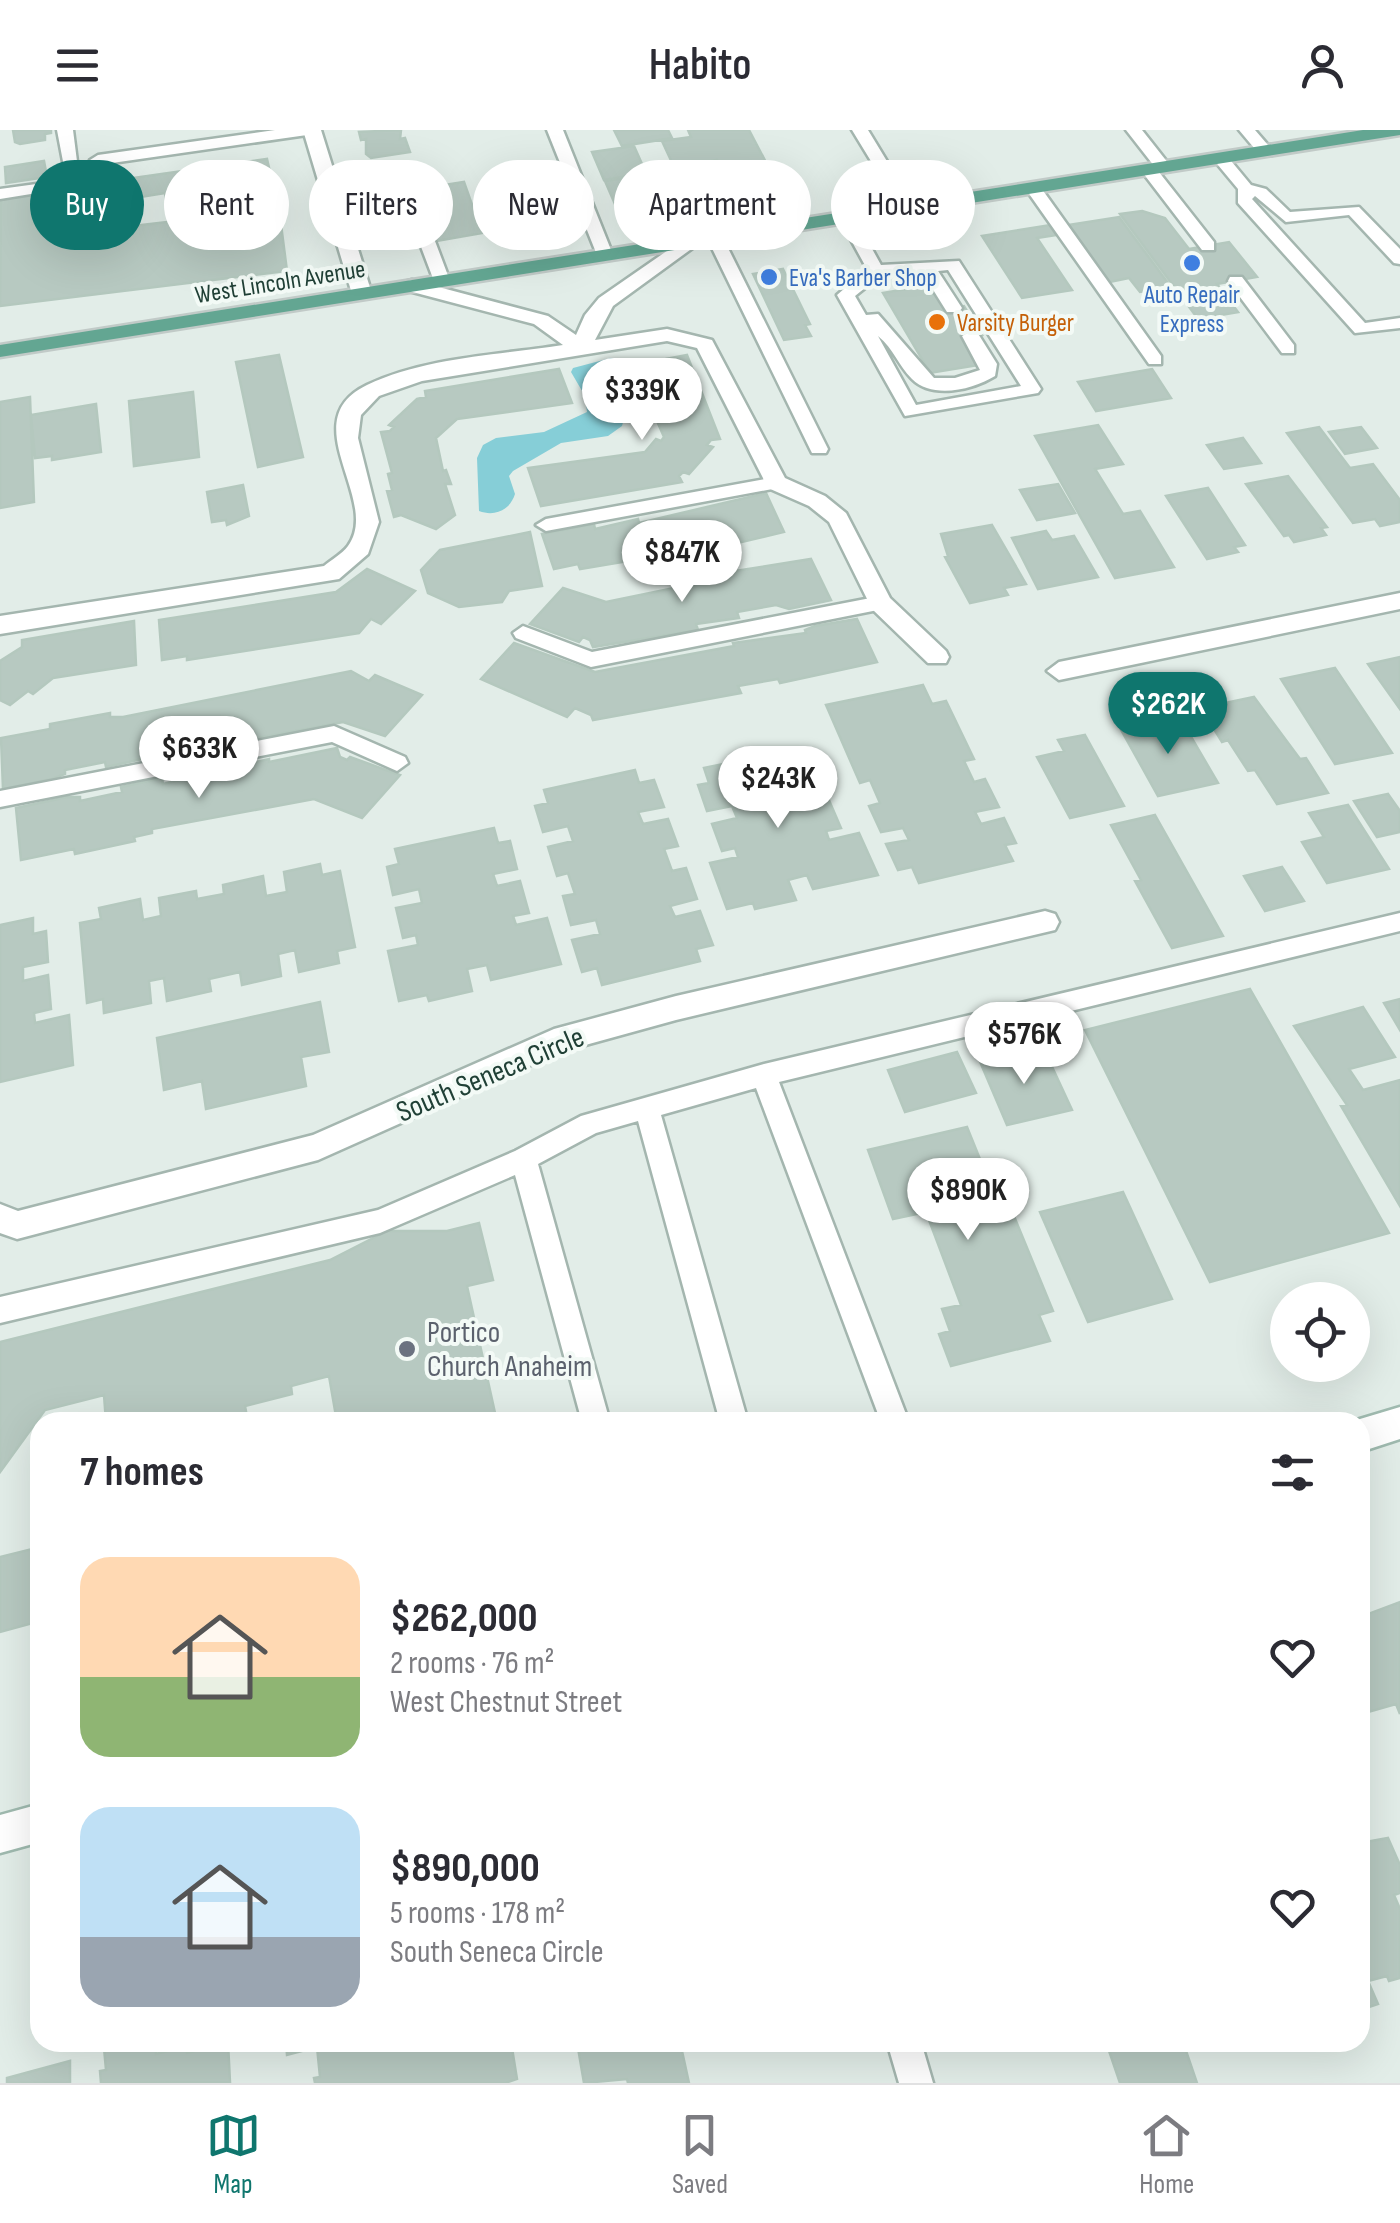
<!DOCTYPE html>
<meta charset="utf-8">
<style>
:root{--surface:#fff;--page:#f2f2f3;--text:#2b2b33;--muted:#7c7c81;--line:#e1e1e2;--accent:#0f766e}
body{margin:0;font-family:"Sofia Sans Condensed",sans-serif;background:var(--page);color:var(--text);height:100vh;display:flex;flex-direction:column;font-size:38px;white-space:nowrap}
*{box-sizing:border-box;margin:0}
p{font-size:32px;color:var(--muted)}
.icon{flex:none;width:55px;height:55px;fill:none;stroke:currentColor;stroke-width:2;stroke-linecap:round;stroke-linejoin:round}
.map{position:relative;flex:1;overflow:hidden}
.panel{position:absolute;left:30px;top:1282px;width:1340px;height:640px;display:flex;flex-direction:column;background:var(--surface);border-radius:30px;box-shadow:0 10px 40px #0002}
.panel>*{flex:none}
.banner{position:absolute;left:30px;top:30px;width:1340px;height:90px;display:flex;gap:20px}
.tools{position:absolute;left:1270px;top:1152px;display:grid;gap:20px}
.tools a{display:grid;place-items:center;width:100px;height:100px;border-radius:50%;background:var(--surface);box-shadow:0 10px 40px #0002;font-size:50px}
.price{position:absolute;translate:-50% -85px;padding:0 22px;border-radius:35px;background:#fff;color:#222;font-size:32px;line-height:65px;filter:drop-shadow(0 2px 5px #0008)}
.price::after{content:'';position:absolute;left:50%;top:60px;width:30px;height:22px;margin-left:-15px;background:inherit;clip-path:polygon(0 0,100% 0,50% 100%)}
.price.active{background:var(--accent);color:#fff}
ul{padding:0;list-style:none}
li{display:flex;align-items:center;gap:30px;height:250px;padding:0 50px}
li span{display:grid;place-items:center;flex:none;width:280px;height:200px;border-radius:30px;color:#555}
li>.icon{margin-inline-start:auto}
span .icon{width:120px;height:120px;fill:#fffc;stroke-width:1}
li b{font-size:42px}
h2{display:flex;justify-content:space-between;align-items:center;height:120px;padding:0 50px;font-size:42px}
.pill{padding:0 35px;border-radius:45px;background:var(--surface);box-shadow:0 10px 40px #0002;font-size:35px;line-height:90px}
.pill.active{background:var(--accent);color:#fff}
header{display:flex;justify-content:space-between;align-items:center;height:130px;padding:0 50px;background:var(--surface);font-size:45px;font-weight:600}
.tab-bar{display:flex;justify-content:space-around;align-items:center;height:140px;border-top:2px solid var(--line);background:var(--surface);font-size:28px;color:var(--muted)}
.tab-bar a{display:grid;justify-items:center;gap:5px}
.tab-bar .active{color:var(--accent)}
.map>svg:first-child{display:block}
.water{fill:#86ced7}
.building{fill:#b7c9c1;stroke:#b4c8be;stroke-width:2.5}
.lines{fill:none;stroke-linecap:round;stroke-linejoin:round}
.service-casing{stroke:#a4b6af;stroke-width:5}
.minor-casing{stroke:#a4b6af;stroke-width:5}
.secondary-casing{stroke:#9fbaaf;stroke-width:5}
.primary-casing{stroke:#c1cac7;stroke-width:5}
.service{fill:#fff;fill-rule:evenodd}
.minor{fill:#fff;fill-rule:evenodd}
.secondary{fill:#fff;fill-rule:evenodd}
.primary{fill:#63a692;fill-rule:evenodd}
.shop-dot{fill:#3f7fe0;stroke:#f3faf6;stroke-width:4}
.food-dot{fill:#e8710a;stroke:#f3faf6;stroke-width:4}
.worship-dot{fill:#6b7280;stroke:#f3faf6;stroke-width:4}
.labels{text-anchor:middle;stroke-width:8;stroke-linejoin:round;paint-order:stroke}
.far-shop-label{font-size:25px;fill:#366cbe;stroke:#f3faf6;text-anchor:start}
.far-street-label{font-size:25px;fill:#204036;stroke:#f3faf6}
.far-food-label{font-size:25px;fill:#c56008;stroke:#f3faf6;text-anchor:start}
.street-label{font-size:30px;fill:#204036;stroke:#f3faf6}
.worship-label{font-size:30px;fill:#5b616d;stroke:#f3faf6;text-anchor:start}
</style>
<header><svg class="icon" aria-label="menu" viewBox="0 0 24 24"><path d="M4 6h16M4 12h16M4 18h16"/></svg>Habito<svg class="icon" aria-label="person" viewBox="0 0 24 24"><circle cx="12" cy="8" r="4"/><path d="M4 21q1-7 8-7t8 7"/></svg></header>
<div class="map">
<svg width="1400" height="1953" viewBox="0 0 1400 1953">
<rect width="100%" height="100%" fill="#e2ede8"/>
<!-- water -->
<path class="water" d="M611,228L621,231L619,251L627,277L622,296L608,306L561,313L513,341L509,346L515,364C510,380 495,387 479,381L477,328L483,315L496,308L544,302L587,282L585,266L571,242L573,238Z"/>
<!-- building -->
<path class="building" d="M13,0H51V3L45,4V10L20,14L15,12Z
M401,0L400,9L405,8L410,22L371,28L366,24V9L361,10L359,2Z
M614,0H668L672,8L622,16Z
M688,0H749L770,40L726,47L717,30L675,39L662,11L691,7Z
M634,16L646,43L604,50L592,22Z
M267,29L274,59L167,75L165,63L140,67L139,61L131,62L120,50Z
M44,31L47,47L6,53L5,37Z
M717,35L732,63L690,70L676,41Z
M646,45L661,74L618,81L605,51Z
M464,52L482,103L436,111L419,59Z
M33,65L32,94L85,88V70L123,66L124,97L279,79L287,141L0,176L1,68Z
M1142,81L1165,88L1189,119L1229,112L1257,147L1217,154L1238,182L1198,189L1120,84Z
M1119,87L1171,157L1140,162L1129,148L1109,152L1069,95Z
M1050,95L1056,105L1037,108L1072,160L1022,168L982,106Z
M783,139L810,194L805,195L811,206L784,210L753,144Z
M930,155L946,179L964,176L982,205L962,208L978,235L930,243L883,163Z
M279,225L303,327L258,337L236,232Z
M687,225L720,309L711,310L707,315L713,317L689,344L683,342L679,346L682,352L541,376L528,338L645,322L656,309L661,311L664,307L654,284L658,283L635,235Z
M559,239L572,273L457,289L436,308L443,341L446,340L451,354H445L455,385L436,399L401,385L394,387L387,361L392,360L388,344L392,343L381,302L390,301L394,297L389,295L417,269L426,267L425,261Z
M1152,239L1171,268L1096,281L1078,252Z
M193,262L199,327L134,336L129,271Z
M30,267L34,372L0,378V272Z
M96,274L101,322L52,330V326L35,328L31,285Z
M1098,295L1123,334L1095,339L1123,384L1140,381L1174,437L1115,448L1035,306Z
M1319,297L1350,338L1373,334L1400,370V392L1380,396L1375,389L1353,393L1287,303Z
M1361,297L1377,318L1345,324L1329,302Z
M1243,308L1261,333L1224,339L1207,315Z
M1288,346L1327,397L1321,398L1326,405L1294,412L1289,405L1284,406L1246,354Z
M1058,354L1075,383L1037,390L1020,360Z
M243,355L249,386L227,395L226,390L212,392L207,362Z
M1208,358L1245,415L1234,417L1238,422L1207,429L1166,366Z
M766,363L784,402L644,435L642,431H628L580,439L578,434L554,439L542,404L594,394L595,399L638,389L639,393Z
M992,395L1026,454L1004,458L1008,465L970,473L945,427L948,426L941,404Z
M1046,401L1052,410L1074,406L1098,447L1038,459L1012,408Z
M530,402L542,456L509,461L502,472L459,477L428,463L421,440L440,420Z
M811,429L831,470L789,479L776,475L737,482L739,488L696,494L698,500L593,517L590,510L583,507L579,512L530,494L563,458L606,472L718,449L716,444Z
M367,439L415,461L381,494L371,489L359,503L187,530V526L162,530L159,490L336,462Z
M857,489L877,532L780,553L778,549L738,556L741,563L593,590L591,585L575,578L567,587L481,549L514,513L595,542L734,516L733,513L806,503L805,500L815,496Z
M134,491L136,535L53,548L33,564L28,561L10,575L0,570V531L22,517V510Z
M1400,527V579L1368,534Z
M1335,538L1392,623L1335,634L1281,549Z
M351,541L369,551L375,545L422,565L385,606L343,592L206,618V615L106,637L105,632L65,640V644L52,649L3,659L1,608L50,599V594L110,583V587H123Z
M923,555L932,574L946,571L974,629L964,631L974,652L985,649L999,677L975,682L981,694L1004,688L1016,713L1005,715L1013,731L919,753L912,737L898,740L886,714L909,710L903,698L881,702L869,676L880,673L870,650L860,653L826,575Z
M1254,567L1300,629L1306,628L1328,663L1277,674L1255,640L1248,641L1228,610L1222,612L1201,578Z
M1152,589L1157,599L1183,593L1218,653L1158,666L1119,596Z
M1085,605L1124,676L1070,688L1037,627L1064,621L1058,610Z
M337,618L340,627L347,630L350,627L400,645L362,688L314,669L152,699V703L134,707L135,711L75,724L74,719L21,730L16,678L67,667H80V671L122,662L121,657L162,648L163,654L269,629V632Z
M796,619L802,632L813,630L824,657L802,662L806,673L828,668L841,698L826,701L829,710L859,703L878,745L813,759L807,745L788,750L796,770L755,779L753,773L727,779L710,733L738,727L735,718L722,721L712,694L737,688L732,676L707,681L698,655L709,653L704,638Z
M635,640L639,653L654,650L664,677L638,682L643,694L668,689L678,716L664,719L672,741L686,738L697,769L670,776L675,787L700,781L713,815L696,819L700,831L602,855L597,838L582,842L572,810L600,804L596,790L571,795L563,766L575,764L568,743L557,746L548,717L573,711L568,696L543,702L535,676L548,673L544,660Z
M1388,664L1400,681V702L1377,707L1354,671Z
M1348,675L1389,739L1327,753L1302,712L1324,707L1309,683Z
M1155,685L1223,806L1172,818L1135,751L1141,750L1111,695Z
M494,698L498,713L510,711L517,739L493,744L497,756L520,751L529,783L513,786L516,795L547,788L561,834L491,850L487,835L467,839L472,861L429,871L427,865L399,871L388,821L418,815L416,805L403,808L396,778L422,773L419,759L393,765L387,737L399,734L395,719Z
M320,734L322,745L340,741L355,817L337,821L339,833L299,842L295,820L278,824L281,846L242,855L240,842L209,849L211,861L167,871L164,848L149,851L151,873L104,883L103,869L87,873L80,793L101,789L99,778L140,769L143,790L161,786L159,768L196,761L197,769L224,764L223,755L263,746L266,766L287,762L284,742Z
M1282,737L1304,771L1265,781L1244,746Z
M33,788V804L46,801L48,832L23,837V851L48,845L51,879L34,883L35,893L69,885L73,935L0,952V795Z
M1250,859L1389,1103L1210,1152L1085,900Z
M1400,869V900L1384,873Z
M320,872L329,922L301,927L306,956L206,979L202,951L164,960L157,908Z
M1363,877L1395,927L1349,939L1363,960L1400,950V1076L1341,976L1347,975L1294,896Z
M1014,919L1019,932L1047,926L1072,980L1007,995L978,927Z
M957,922L976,963L905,982L888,940Z
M967,997L992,1059L1002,1057L1053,1181L1039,1185L1050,1211L951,1236L939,1204L950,1201L942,1179L961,1175L926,1082L893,1089L868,1020Z
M1123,1062L1172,1169L1088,1192L1040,1082Z
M479,1093L493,1150L467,1156L497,1292H337L329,1246L291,1256L292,1264L245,1276L248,1292H106L104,1265L45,1280L0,1342V1212L330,1130L387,1101H447Z
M40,1417V1491L0,1502V1427Z
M1400,1472V1584L1396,1574L1368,1582L1360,1565V1487Z
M1388,1708L1400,1735V1763L1394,1765L1400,1779V1848L1389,1851L1387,1846L1368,1851L1378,1874L1360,1880V1713Z
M126,1912H156V1924L186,1916L187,1923L228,1912L230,1952L101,1953L100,1941L106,1940L104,1918Z
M286,1912H511L517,1949L505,1953H315L314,1948L320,1947L317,1917L287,1925Z
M577,1912H680L689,1953H628L627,1949L584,1953Z
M1106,1912H1183L1197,1953H1120Z
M70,1931V1953H7V1948Z"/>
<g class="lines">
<!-- service casing -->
<g class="service-casing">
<path id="service" d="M57,0H73L79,47L62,59L0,69V59L51,52L65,42Z
M275,0H315L307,5L98,35L90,30L98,25Z
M547,0H563L613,125L611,129L597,125Z
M852,0H868L916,79L914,82H902Z
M1126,0H1142L1172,38L1170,41H1158Z
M1239,0H1255L1274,22L1272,25H1260Z
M1215,26H1227L1251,55L1266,59L1290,82L1359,77L1400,119V134L1394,133L1349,85L1286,92L1255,66L1252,69L1365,193L1400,188V198L1355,203L1238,73V59L1213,29Z
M401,37L409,42L450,151L448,155L434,151L395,48L329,59L321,54L329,49Z
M1143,37H1155L1214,112V120H1202L1143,43Z
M1027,55H1039L1161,226V234H1149L1025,58Z
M847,83L855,88L881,135L959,131L1041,259L1038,263L905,286L837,165L867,139L839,88ZM948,140L1021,256L916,275L878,206C894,219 898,235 912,249C933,270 974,259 995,246L997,234L977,202L971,201L962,206L980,240L955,248H934L878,184L866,185L855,166L881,145L922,142L947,182H959L962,178L938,141Z
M715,103L723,108L828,319L826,323H812L810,319L707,108Z
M1230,147H1242L1294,215V223H1282L1228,151Z
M776,347L783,349V357L546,401L536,395L546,389Z
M881,466L891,473L888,478L591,537L516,508L513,503L523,496L592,522Z
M334,596L405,627L408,633L397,641L332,612L0,677V661Z
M1400,783V801L779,952L909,1292H881L756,958L661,985L748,1292H720L638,991L596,1003L538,1034L610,1292H582L515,1045L380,1103L0,1193V1167L378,1080L515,1021L581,986L764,934Z
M887,1912H921L933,1953H899Z"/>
</g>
<!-- minor casing -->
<g class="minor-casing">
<path id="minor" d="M303,0H321L372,164L369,168H355L352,164Z
M687,107L697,113L694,117L613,176L595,210L667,199L712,210L785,348L825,366L846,383L890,468L946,521L949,527L946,533H928L872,479L829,392L809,376L768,358L697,218L667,211L422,251L379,266L361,285L358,308L379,392L368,424L339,449L0,504V486L324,436C331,430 342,424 348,416C382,370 292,291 367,255C426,227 500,225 563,215L534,194L405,160V152L412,150L548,186L576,205L585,185L599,168Z
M1400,463V479L1059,550L1047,541L1059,532Z
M1045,781L1055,784L1059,792L1055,800L676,890L560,922L318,1030L17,1109L0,1103V1074L18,1081L313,1005L554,899L676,866Z"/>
</g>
<!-- secondary casing -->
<g class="secondary-casing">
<path id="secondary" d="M1400,1277V1309L1360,1322V1292H1350Z
M40,1674V1712L0,1723V1685Z"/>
</g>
<!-- primary casing -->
<g class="primary-casing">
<path id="primary" d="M1363,0H1400V5L0,227V215Z"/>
</g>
<!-- service -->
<use href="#service" class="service"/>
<!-- minor -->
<use href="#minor" class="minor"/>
<!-- secondary -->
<use href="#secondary" class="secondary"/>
<!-- primary -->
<use href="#primary" class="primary"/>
</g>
<!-- markers -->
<g class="shop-dot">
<circle cx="1192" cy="133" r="10"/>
<circle cx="769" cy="147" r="10"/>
</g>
<circle class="food-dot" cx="937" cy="192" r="10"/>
<circle class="worship-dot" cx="407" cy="1219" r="10"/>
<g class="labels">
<!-- far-shop labels -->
<g class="far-shop-label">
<text x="789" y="156">Eva's Barber Shop</text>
<text x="1192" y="173" text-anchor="middle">Auto Repair<tspan x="1192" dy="29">Express</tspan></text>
</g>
<!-- far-street labels -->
<g class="far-street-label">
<text transform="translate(280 151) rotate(-9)" y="9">West Lincoln Avenue</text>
</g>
<!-- far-food labels -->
<g class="far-food-label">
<text x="957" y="201">Varsity Burger</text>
</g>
<!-- street labels -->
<g class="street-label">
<text transform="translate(490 944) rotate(-23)" y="10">South Seneca Circle</text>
</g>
<!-- worship labels -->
<g class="worship-label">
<text x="427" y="1212">Portico<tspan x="427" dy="34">Church Anaheim</tspan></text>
</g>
</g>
</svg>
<div class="tools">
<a><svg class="icon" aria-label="locate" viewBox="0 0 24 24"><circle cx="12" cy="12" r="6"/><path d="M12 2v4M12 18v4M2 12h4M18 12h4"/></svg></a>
</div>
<b class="price" style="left:642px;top:313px">$339K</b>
<b class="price" style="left:682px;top:475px">$847K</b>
<b class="price active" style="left:1168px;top:627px">$262K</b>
<b class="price" style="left:199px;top:671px">$633K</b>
<b class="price" style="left:778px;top:701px">$243K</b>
<b class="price" style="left:1024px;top:957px">$576K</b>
<b class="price" style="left:968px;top:1113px">$890K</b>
<div class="banner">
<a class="pill active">Buy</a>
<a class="pill">Rent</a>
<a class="pill">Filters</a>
<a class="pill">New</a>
<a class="pill">Apartment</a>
<a class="pill">House</a>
</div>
<section class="panel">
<h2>7 homes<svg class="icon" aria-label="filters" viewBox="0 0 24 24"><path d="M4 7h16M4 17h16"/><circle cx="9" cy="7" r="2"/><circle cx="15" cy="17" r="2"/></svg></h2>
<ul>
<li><span style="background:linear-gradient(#ffd9b3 60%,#8fb573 0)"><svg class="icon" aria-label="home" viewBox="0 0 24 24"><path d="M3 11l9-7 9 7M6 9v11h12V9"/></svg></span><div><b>$262,000</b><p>2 rooms · 76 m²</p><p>West Chestnut Street</p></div><svg class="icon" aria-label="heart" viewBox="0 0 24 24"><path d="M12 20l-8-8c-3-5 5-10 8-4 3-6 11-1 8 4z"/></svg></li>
<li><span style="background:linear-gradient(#bfe0f5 65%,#9aa5b1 0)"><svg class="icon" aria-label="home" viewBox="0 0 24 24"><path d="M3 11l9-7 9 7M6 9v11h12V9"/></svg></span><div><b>$890,000</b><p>5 rooms · 178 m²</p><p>South Seneca Circle</p></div><svg class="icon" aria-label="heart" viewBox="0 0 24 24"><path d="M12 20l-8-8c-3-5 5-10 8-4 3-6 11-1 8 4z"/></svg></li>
</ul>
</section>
</div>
<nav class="tab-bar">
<a class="active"><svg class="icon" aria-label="map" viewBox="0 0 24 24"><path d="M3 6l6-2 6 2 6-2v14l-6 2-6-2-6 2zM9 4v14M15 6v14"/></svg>Map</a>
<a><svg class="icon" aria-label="saved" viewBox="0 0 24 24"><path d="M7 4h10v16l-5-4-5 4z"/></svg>Saved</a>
<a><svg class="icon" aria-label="home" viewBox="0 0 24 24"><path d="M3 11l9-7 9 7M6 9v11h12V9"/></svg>Home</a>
</nav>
